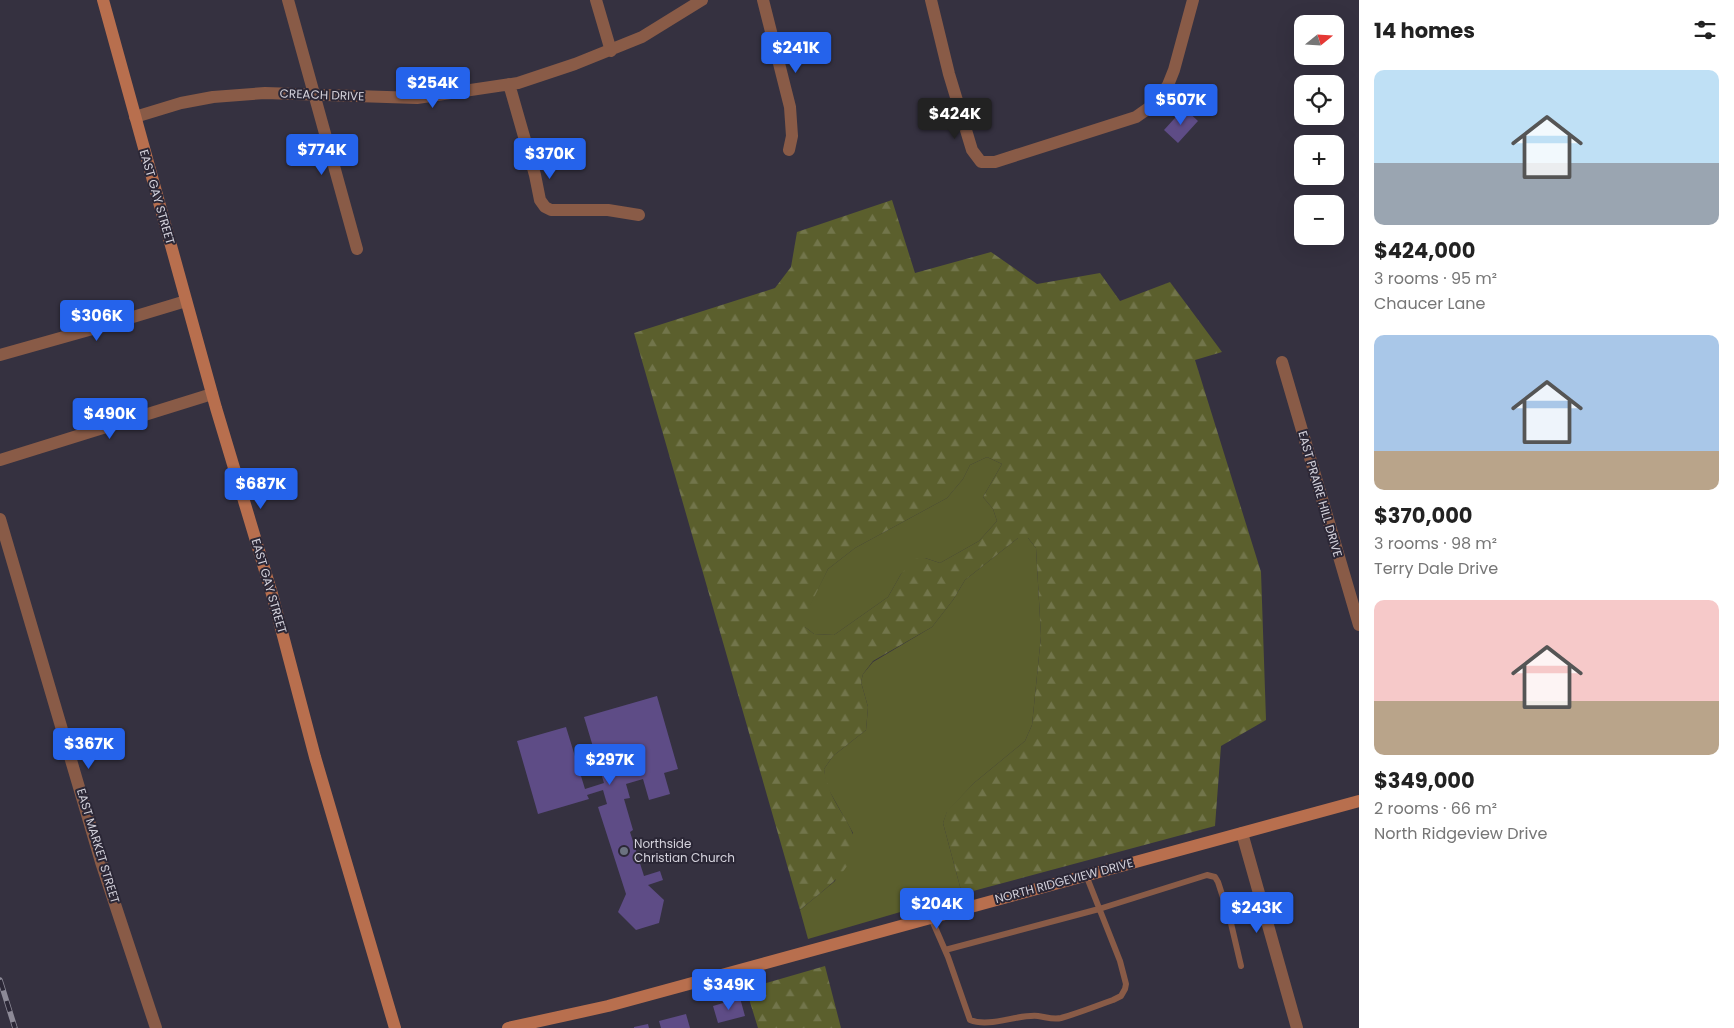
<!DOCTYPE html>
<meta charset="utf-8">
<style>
:root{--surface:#fff;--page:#f6f6f6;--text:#222;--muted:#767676;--accent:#2563eb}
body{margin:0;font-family:Poppins,sans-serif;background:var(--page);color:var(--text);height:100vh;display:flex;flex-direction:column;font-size:19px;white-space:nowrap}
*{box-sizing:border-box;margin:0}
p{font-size:16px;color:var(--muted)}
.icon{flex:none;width:28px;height:28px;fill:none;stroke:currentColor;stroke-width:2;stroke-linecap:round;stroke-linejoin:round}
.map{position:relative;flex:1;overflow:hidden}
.side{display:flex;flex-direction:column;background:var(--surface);width:375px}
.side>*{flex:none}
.needle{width:32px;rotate:72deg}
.tools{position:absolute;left:1294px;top:15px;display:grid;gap:10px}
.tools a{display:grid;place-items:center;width:50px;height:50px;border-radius:10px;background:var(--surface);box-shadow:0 5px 20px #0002;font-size:25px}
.price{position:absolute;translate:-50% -42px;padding:0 11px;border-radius:5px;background:var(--accent);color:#fff;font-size:16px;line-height:32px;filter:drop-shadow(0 1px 2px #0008)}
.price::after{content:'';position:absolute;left:50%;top:30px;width:15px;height:11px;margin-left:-8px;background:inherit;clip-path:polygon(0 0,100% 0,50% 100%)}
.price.current{background:#222;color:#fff}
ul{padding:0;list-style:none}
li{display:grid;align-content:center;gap:10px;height:265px;padding:0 15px}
li span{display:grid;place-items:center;height:155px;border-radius:10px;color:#555}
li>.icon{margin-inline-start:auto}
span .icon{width:90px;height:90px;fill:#fffc;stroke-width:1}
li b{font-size:21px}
h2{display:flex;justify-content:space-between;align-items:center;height:60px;padding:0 15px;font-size:21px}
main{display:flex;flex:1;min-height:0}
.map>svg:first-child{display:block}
.green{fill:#5b5f2d}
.forest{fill:url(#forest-firs);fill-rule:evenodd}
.building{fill:#5e4c86}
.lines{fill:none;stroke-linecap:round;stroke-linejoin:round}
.lane{stroke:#895b47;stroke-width:6}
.street{stroke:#895b47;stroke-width:12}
.secondary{stroke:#b86f4e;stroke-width:12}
.rail-casing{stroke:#8d8a97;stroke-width:5.5}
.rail{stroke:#2b2736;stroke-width:4;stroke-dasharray:11;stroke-linecap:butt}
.worship-dot{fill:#6b7280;stroke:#2b2736;stroke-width:2}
.labels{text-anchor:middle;stroke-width:4;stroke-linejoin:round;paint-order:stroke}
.street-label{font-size:12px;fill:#d3d1db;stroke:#2b2736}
.poi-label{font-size:12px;fill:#d3d1db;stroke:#2b2736;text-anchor:start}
</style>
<main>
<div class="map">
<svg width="1359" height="1028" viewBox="0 0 1359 1028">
<defs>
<pattern id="forest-firs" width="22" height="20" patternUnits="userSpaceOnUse" patternTransform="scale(1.25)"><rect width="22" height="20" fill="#5b5f2d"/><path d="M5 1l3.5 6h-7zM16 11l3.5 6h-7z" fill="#72754b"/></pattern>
</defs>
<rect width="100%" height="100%" fill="#353140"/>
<!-- green -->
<path class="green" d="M987,457L1002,464L983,497L993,509L997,521L979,541L940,563L925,558L901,574L888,597L834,635L814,634L805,627L804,616L828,569L855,548L947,498L963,479L970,465Z
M1018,538H1028L1036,548L1041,636L1032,725L1025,741L974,783L947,812L943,823L962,894L808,939L800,910L835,881L853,833L826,785L824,769L833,756L866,730L868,707L861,682L863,674L873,662L932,627L953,600L965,580Z"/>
<!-- forest -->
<path class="forest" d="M892,200L915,273L991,252L1037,284L1100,273L1120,301L1170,282L1222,352L1195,360L1261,572L1266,720L1221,746L1215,826L962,894L943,823L947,811L974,783L1025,741L1032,725L1041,636L1036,548L1028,538H1018L965,580L953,600L932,627L873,661L863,674L861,682L868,707L866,730L833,756L824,769C827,789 833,798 843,815C848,824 856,836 855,847C853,871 817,895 800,910L634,333L775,288L791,267L797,232ZM987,457L1002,464L983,497L993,509L997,521L979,541L940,563L925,558L915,559L901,574L888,597L834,635L814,634L805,627V616L828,569L855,548L947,498L963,479L970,465Z
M825,966L841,1028H758L746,989Z"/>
<!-- building -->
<path class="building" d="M1184,108L1198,121L1178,143L1164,130Z
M657,696L678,769L664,773L670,794L649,800L643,779L626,784L630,798L624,799L633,830L630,832L644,876L660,871L663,880L648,885L664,900L659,923L636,930L618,912L626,894L598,807L607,804L603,790L587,795L589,799L538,814L517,741L566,727L585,789L604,783L584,717Z
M740,998L745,1016L718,1023L713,1006Z
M686,1014L690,1028H661L659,1021Z
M648,1024L649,1028H634V1027Z"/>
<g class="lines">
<!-- lane -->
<path class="lane" d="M931,918L948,957L970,1020C990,1028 1017,1014 1038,1016C1046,1017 1053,1020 1061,1018C1079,1013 1096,1006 1113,1000L1121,996L1125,989L1126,984L1120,961L1086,875
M1230,919L1264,909
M945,950L1099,909L1207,875L1215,877L1218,882L1230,919L1241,966"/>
<!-- street -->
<path class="street" d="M288,0L357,249
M596,0L611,51
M763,0L790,107L792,136L789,150
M931,0L949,74L972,150L981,162H995L1136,117L1153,105L1168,85L1174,70L1193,0
M509,84L535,175L540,200L545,207L551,210H608L639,215
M135,117L181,103L213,97L265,93L417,98L518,83L575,64L642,37L702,0
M0,355L103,326L186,301
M1282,362L1359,625
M0,460L212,394
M0,519L101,862L156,1028
M1242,833L1297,1028"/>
<!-- secondary -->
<path class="secondary" d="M103,0L216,408L272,594L315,757L395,1028
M508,1028L608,1006L1359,801"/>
<!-- rail casing -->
<g class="rail-casing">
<path id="rail" d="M0,980L15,1028"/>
</g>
<!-- rail -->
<use href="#rail" class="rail"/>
</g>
<!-- markers -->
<circle class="worship-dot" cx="624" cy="851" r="5"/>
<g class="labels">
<!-- street labels -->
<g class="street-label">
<text transform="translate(322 95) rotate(2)" y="4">CREACH DRIVE</text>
<text transform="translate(157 197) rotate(74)" y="4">EAST GAY STREET</text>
<text transform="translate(1320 494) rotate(74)" y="4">EAST PRAIRE HILL DRIVE</text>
<text transform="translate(269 586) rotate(74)" y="4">EAST GAY STREET</text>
<text transform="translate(98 846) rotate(73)" y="4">EAST MARKET STREET</text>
<text transform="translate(1064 881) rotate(-15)" y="4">NORTH RIDGEVIEW DRIVE</text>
</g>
<!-- poi labels -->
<g class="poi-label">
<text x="634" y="848">Northside<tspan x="634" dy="14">Christian Church</tspan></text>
</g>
</g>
</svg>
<div class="tools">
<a><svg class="needle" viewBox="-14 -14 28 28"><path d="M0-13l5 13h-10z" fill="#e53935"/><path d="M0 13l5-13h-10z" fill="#767676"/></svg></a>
<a><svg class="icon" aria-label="locate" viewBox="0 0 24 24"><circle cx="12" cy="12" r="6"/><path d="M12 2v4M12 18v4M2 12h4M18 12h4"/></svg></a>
<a>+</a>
<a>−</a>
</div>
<b class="price" style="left:796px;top:74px">$241K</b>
<b class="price" style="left:433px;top:109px">$254K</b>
<b class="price" style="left:1181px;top:126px">$507K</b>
<b class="price current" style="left:955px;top:140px">$424K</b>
<b class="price" style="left:322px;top:176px">$774K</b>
<b class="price" style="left:550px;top:180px">$370K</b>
<b class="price" style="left:97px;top:342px">$306K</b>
<b class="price" style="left:110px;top:440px">$490K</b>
<b class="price" style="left:261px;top:510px">$687K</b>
<b class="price" style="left:89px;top:770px">$367K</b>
<b class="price" style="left:610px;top:786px">$297K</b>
<b class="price" style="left:937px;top:930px">$204K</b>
<b class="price" style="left:1257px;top:934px">$243K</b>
<b class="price" style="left:729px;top:1011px">$349K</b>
</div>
<section class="side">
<h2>14 homes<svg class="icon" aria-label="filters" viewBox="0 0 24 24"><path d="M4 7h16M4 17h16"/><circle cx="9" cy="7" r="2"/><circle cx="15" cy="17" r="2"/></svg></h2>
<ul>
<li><span style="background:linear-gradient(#bfe0f5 60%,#9aa5b1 0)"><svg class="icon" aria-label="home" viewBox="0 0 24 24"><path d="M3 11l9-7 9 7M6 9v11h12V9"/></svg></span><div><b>$424,000</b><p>3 rooms · 95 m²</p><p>Chaucer Lane</p></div></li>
<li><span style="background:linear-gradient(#a9c7e8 75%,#b9a48a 0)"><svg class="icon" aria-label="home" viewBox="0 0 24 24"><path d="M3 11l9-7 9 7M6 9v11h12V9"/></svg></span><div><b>$370,000</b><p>3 rooms · 98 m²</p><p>Terry Dale Drive</p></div></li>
<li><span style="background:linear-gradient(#f6c9c9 65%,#b9a48a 0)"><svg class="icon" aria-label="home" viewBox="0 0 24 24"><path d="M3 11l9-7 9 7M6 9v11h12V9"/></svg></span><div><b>$349,000</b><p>2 rooms · 66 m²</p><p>North Ridgeview Drive</p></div></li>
</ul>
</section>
</main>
